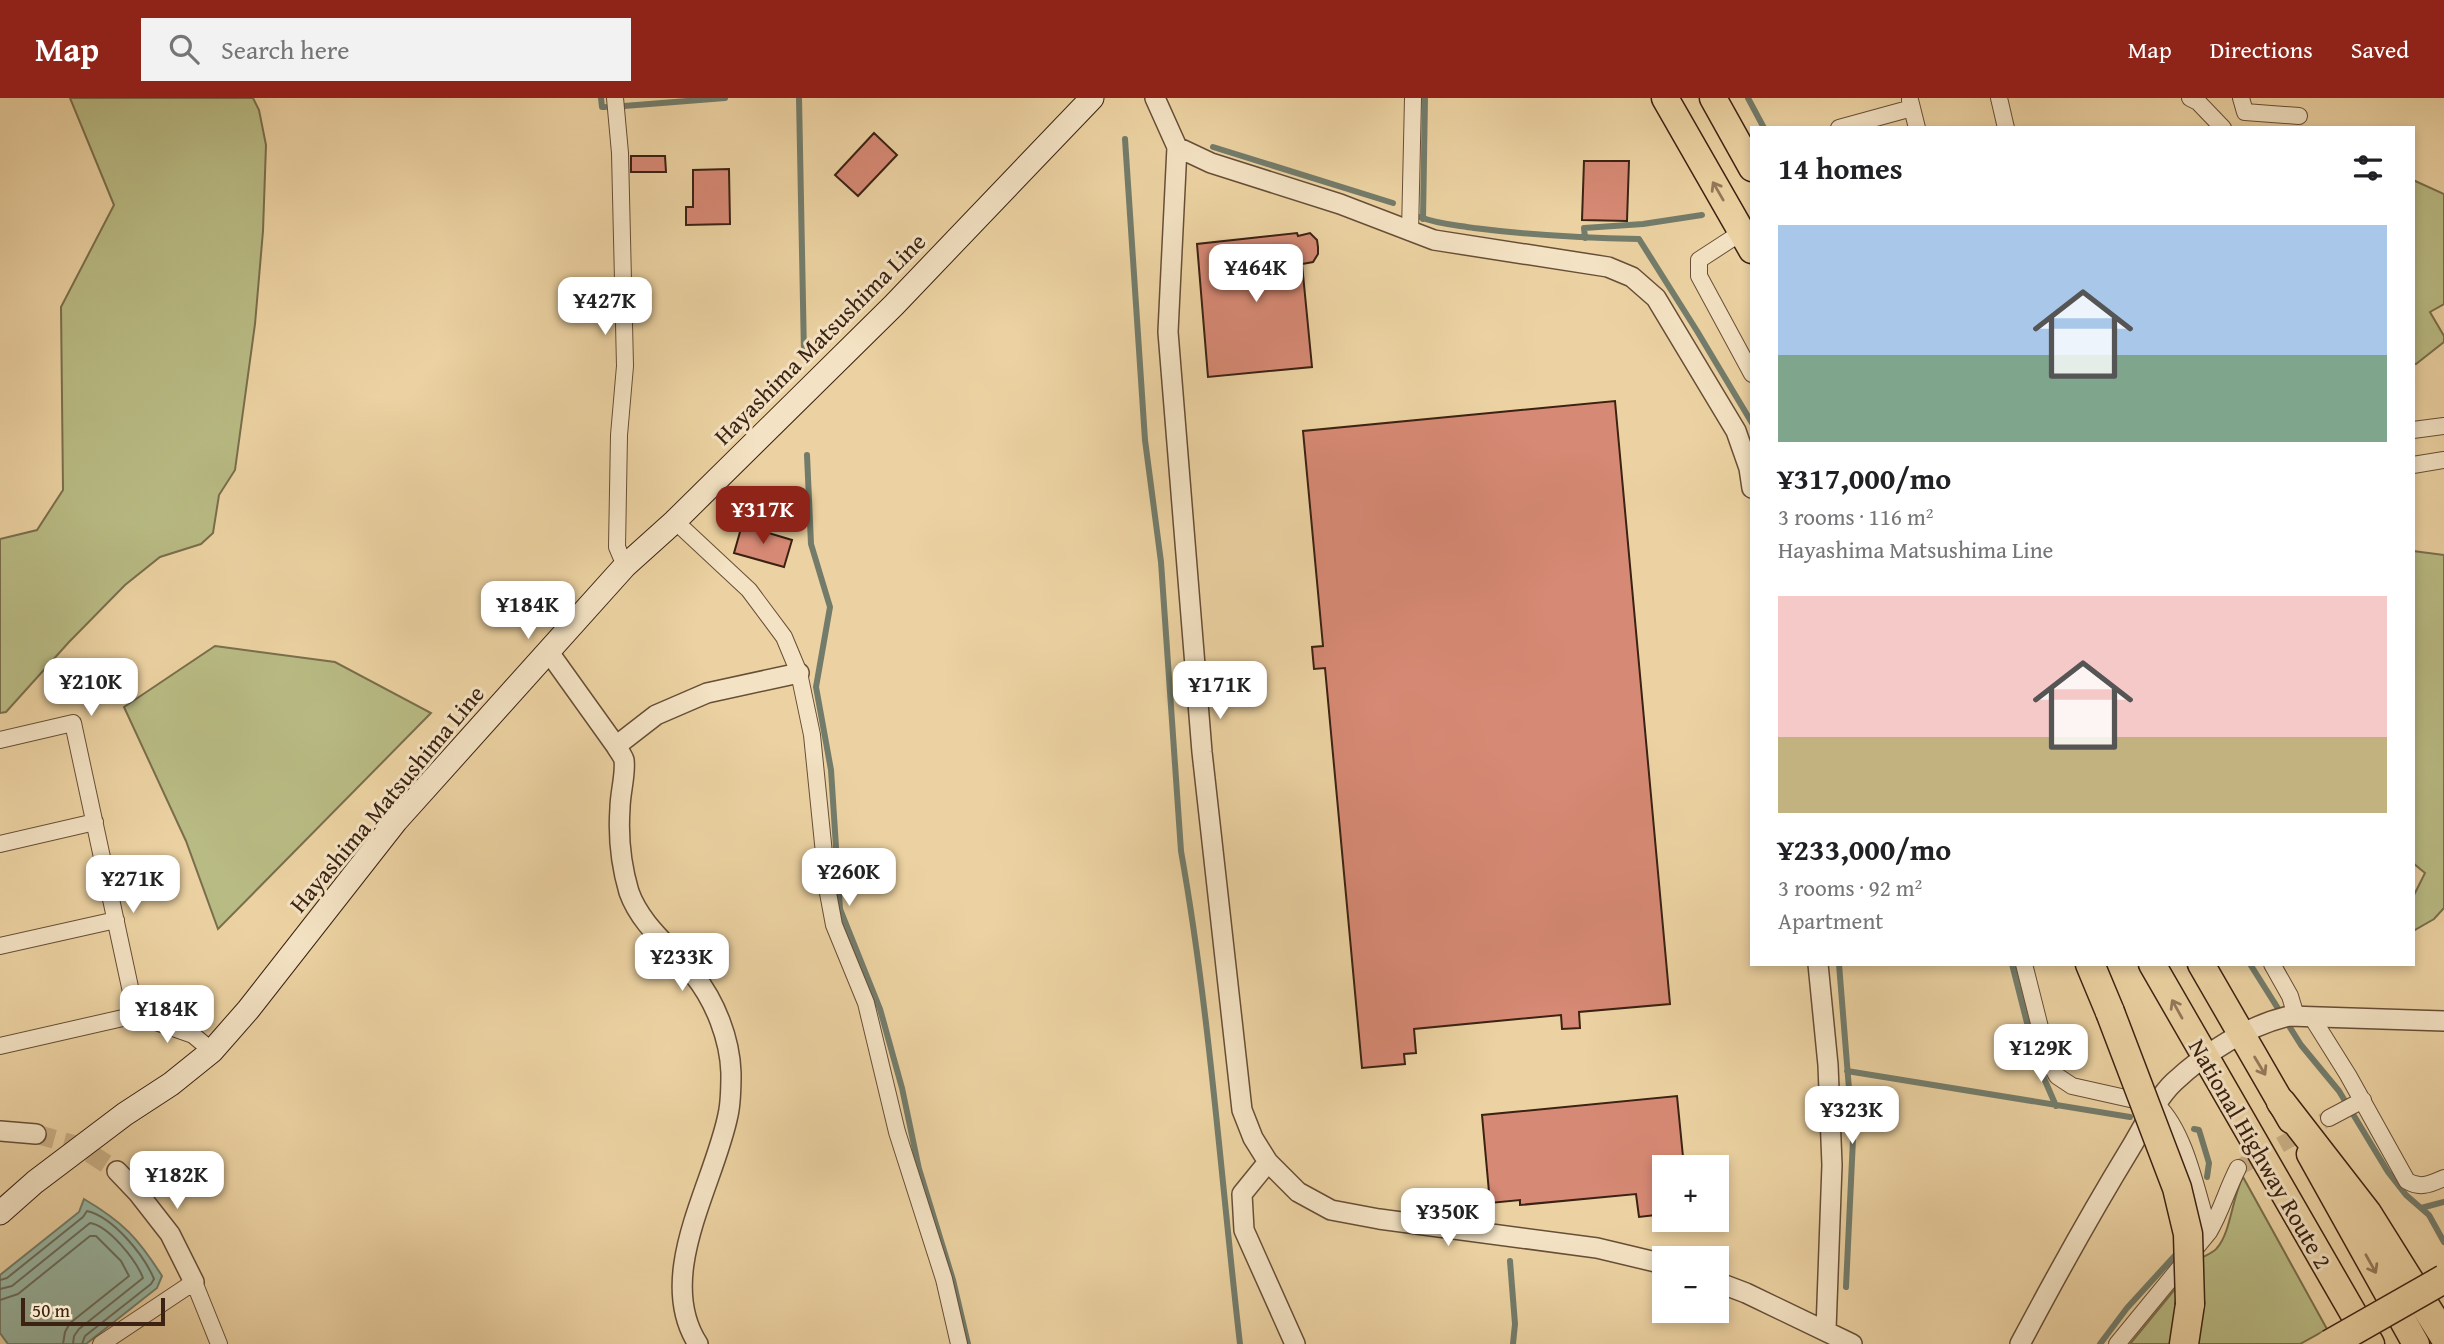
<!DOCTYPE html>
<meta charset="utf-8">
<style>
:root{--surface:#fff;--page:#f2f2f2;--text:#202124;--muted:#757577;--accent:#8f2418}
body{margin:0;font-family:"Gentium Book Plus",serif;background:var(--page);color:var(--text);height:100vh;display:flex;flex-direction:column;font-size:26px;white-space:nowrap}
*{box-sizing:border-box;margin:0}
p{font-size:23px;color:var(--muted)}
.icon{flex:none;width:38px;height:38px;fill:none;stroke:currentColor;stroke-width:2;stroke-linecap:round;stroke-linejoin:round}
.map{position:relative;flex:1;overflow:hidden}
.details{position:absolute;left:1750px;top:28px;width:665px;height:840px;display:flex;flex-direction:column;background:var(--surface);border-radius:0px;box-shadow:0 4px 10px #0003}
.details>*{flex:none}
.controls{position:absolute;left:1652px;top:1057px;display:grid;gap:14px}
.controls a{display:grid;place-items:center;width:77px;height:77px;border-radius:0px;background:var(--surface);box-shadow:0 4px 10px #0003;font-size:35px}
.scale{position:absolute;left:21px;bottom:18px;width:144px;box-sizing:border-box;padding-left:7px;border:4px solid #3b2213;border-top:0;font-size:19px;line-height:24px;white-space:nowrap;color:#3b2213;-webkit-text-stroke:5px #f3e2c3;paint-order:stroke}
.price{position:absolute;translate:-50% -60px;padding:0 16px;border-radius:14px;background:#fff;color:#222;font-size:23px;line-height:46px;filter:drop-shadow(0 2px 4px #0008)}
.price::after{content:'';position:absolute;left:50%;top:42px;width:21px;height:16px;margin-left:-10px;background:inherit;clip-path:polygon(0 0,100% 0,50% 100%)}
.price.selected{background:var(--accent);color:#fff}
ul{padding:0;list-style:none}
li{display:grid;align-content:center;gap:14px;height:371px;padding:0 28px}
li span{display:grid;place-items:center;height:217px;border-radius:0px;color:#555}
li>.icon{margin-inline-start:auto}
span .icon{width:126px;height:126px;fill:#fffc;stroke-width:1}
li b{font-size:30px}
h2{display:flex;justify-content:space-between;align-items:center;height:84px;padding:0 28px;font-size:30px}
header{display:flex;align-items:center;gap:42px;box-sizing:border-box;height:98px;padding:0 35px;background:var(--accent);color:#fff}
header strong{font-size:33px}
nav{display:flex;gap:38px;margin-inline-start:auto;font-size:24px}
.search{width:490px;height:63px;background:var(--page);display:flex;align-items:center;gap:18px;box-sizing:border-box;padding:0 24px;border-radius:0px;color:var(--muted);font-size:26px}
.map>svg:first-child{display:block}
.green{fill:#b9bb84;stroke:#7a6e4c;stroke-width:2}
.water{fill:#99b8a5;stroke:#737c6b;stroke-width:2}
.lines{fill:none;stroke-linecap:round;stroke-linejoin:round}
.shore{stroke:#6a6d5c;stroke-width:2}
.stream{stroke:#737c6b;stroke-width:6}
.building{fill:#d68974;stroke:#3b2213;stroke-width:2}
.minor-tunnel{stroke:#c9af85;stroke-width:16;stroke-dasharray:16 8;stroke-linecap:butt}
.tertiary-tunnel{stroke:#c9af85;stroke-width:19;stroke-dasharray:19 10;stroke-linecap:butt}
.minor-casing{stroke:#674e37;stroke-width:18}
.tertiary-casing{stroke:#674e37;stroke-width:22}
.secondary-casing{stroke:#3b2213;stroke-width:25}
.trunk-casing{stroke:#3b2213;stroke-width:29}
.motorway-casing{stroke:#3b2213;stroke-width:31}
.minor{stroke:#f3e2c3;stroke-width:16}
.tertiary{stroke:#f3e2c3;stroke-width:19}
.secondary{stroke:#f3e2c3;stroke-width:23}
.trunk{stroke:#ecd2a2;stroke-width:26}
.motorway{stroke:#ecd2a2;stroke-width:28}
.motorway-bridge-casing{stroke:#3b2213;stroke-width:31;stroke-linecap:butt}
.motorway-bridge{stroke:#ecd2a2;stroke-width:28}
.oneway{stroke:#947a5a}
.labels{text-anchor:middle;stroke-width:6;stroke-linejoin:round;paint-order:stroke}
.street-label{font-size:24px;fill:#3b2213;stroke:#f3e2c3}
</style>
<header>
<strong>Map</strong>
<div class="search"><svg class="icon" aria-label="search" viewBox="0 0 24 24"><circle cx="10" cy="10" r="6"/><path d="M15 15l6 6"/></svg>Search here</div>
<nav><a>Map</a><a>Directions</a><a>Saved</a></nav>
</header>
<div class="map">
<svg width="2444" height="1246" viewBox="0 0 2444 1246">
<rect width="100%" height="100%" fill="#ecd2a2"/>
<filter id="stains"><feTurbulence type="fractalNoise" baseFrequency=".00286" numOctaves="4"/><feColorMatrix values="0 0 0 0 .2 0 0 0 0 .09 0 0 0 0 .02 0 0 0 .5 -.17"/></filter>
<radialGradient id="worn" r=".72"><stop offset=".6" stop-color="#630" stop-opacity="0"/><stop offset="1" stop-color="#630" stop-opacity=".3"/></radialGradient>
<!-- green -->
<path class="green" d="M70,0H253L259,12L266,47L263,133L255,226L235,372L219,397L213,435L201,446L160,459L125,487L69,544L6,614L0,615V441L37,432L63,392L61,209L114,107Z
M2413,82L2444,96V206L2430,214L2444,238V244L2416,266H2413Z
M2413,453L2444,457V810L2434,821L2413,833V799L2425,775L2413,765Z
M215,548L335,564L431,615L218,831L186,743L124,609Z
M2243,1079L2327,1231L2300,1246H2192L2203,1159C2207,1157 2214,1154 2217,1150C2231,1134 2232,1099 2243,1079Z
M2184,1180L2172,1246H2130Z"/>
<!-- water -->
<path class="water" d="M84,1101C123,1124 138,1140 162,1178L157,1190L86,1246H8L0,1235V1177L79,1114Z"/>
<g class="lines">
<!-- shore -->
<path class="shore" d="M0,1182L7,1180L83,1119L87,1113C113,1119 144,1157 154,1181L151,1186L85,1238L82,1246
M0,1191L12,1188L90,1125C109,1128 136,1162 143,1180L79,1231L74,1238L73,1246
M0,1202L18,1196L90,1138H96L121,1163L129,1178L70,1225L65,1234L63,1246"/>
<!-- stream -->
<path class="stream" d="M601,0L602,9H605
M799,0L804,256
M1748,0L1764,30
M624,8L725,0
M1125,41L1145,342L1161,464L1181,753C1210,916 1221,1082 1240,1246
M1213,49L1393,105
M1420,119C1437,126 1456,127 1474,130C1529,137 1584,140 1639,141L1697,233L1752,325
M1423,121L1425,0
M1585,140L1584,130L1643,126L1702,117
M807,357L811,446L830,509L816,589L831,672L840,811L880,911L902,990L919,1071L953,1182L968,1246
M1839,866L1853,1041L1846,1189
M2012,866L2037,964L2056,1008
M2250,866L2301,947L2339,993L2388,1074L2406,1097L2429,1117L2444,1144
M1847,973L2130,1019
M2194,1031L2199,1032L2209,1065L2207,1079
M2421,1110L2444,1104
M1510,1163L1515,1226L1513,1246
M2100,1246L2127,1210L2180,1152"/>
</g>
<!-- building -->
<path class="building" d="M874,35L897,57L858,98L835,77Z
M631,58H665L666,74H631Z
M1584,63H1629L1627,123L1582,122Z
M729,71L730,126L686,127V109H693V72Z
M1297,135L1298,138L1310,135L1317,142L1318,149V156L1313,164L1302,166L1312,269L1208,279L1197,146Z
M1615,303L1670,906L1579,914L1580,930L1562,931L1561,917L1414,931L1416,955L1404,956L1405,966L1362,970L1325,570L1314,571L1312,549L1323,548L1303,333Z
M742,427L792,442L784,469L734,455Z
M1677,998L1684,1069H1664V1116L1639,1119L1636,1096L1520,1107V1102L1490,1105L1482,1017Z"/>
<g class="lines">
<!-- minor-tunnel -->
<path class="minor-tunnel" d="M2238,1070L2329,1020"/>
<!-- tertiary-tunnel -->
<path class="tertiary-tunnel" d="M36,1036L79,1048L117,1073"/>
<!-- minor casing -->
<g class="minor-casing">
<path id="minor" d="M615,0L620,55L625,268L619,337L617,449L625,468
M1999,0L2006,30
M2190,0L2198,4L2223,30
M2241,0L2245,14L2299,18
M1910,2L1917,30
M1839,30L1912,10
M1410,134L1413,0
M1742,134L1699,162V178L1752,276
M2413,332L2444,328
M2413,367L2444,362
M675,423L749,492L784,539L799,575L812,637L828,795L834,827L866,905L897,1034L944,1181L959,1246
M0,642L73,625L136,917
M0,746L95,724
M0,848L116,822
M2024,866L2048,961L2057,978L2072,988L2157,1007C2186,1034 2197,1096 2209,1134L2117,1246
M2272,866L2290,898L2296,918
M2311,918L2348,977L2407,1083C2421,1091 2430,1086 2444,1080
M0,948L136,917L193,937L212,953
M2329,1020L2363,1002
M2209,1134C2221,1114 2227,1091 2238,1070
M101,1246L194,1184L219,1246"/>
</g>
<!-- tertiary casing -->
<g class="tertiary-casing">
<path id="tertiary" d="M1155,0L1177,49L1168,234L1202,654L1242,1012L1253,1040L1268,1064L1242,1096L1244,1132L1295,1246
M1177,49L1211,65L1340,106L1434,142L1608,169L1632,179L1656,200L1736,333L1749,370L1752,390
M548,553L616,648C618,652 623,658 624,662C626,676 620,695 620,710C618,738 621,767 629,794C641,828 672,850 694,877C715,903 730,941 731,975C731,988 731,1004 728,1017C714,1087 654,1178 698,1246
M616,648L656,617L707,595L799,575
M1818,866L1828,967L1832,1067L1826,1232
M0,1033L36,1036
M1268,1064L1298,1094L1331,1112L1379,1121L1597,1150L1664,1166
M117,1073L138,1095L170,1136L194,1184
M1717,1184L1746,1195L1852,1246
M2020,1246C2055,1180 2091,1115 2130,1051C2143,1030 2156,1001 2174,984C2205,955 2247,928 2289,918L2444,923"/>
</g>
<!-- secondary casing -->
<g class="secondary-casing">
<path id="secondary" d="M0,1115L35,1084L125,1016L171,986L212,953L248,912L396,723L625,468L675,423L894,207L1092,0"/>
</g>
<!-- trunk casing -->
<g class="trunk-casing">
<path id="trunk" d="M1665,0L1752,152
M1713,0L1752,70
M2152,866L2371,1246
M2201,866L2291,1022
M2310,1056L2416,1246"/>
</g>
<!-- motorway casing -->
<g class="motorway-casing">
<path id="motorway" d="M2090,866L2110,914
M2281,1004L2367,1115L2444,1238
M2184,1246L2190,1206"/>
</g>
<!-- minor -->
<use href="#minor" class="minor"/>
<!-- tertiary -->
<use href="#tertiary" class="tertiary"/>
<!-- secondary -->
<use href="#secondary" class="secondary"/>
<!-- trunk -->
<use href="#trunk" class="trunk"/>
<!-- motorway -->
<use href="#motorway" class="motorway"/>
<!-- motorway-bridge casing -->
<g class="motorway-bridge-casing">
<path id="motorway-bridge" d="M2110,914L2177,1090L2188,1136L2190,1206
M2330,1246L2444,1181"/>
</g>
<!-- motorway-bridge -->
<use href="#motorway-bridge" class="motorway-bridge"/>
</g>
<!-- one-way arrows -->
<defs><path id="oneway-shaft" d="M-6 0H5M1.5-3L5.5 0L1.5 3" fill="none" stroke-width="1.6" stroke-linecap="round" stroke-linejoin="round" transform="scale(1.75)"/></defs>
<g class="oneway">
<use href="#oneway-shaft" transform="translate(1718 93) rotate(-120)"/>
<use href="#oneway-shaft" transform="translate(2177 911) rotate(-119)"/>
<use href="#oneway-shaft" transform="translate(2260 968) rotate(59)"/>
<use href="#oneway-shaft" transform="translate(2371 1166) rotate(61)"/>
</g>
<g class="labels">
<!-- street labels -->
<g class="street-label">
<text transform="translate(820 241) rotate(-45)" y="8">Hayashima Matsushima Line</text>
<text transform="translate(387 701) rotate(-50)" y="8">Hayashima Matsushima Line</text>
<text transform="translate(2260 1056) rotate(60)" y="8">National Highway Route 2</text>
</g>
</g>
<rect width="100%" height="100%" filter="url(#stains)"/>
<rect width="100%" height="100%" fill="url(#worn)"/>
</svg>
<div class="controls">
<a>+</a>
<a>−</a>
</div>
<div class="scale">50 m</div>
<b class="price" style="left:1256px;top:206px">¥464K</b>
<b class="price" style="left:605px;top:239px">¥427K</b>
<b class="price selected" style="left:763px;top:448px">¥317K</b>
<b class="price" style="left:528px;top:543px">¥184K</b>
<b class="price" style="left:91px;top:620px">¥210K</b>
<b class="price" style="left:1220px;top:623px">¥171K</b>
<b class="price" style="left:849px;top:810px">¥260K</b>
<b class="price" style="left:133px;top:817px">¥271K</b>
<b class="price" style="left:682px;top:895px">¥233K</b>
<b class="price" style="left:167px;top:947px">¥184K</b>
<b class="price" style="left:2041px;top:986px">¥129K</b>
<b class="price" style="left:1852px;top:1048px">¥323K</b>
<b class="price" style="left:177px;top:1113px">¥182K</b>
<b class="price" style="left:1448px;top:1150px">¥350K</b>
<section class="details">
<h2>14 homes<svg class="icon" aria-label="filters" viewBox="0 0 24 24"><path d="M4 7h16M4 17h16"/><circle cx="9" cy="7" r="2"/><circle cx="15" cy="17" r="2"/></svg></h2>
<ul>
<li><span style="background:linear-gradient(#a9c7e8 60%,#7fa58c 0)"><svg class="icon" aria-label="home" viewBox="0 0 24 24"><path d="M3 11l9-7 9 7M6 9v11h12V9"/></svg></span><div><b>¥317,000/mo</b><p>3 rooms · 116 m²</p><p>Hayashima Matsushima Line</p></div></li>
<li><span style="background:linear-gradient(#f6c9c9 65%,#c2b280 0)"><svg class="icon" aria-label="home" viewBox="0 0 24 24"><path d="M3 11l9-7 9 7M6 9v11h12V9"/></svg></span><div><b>¥233,000/mo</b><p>3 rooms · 92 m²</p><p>Apartment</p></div></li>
</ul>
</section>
</div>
